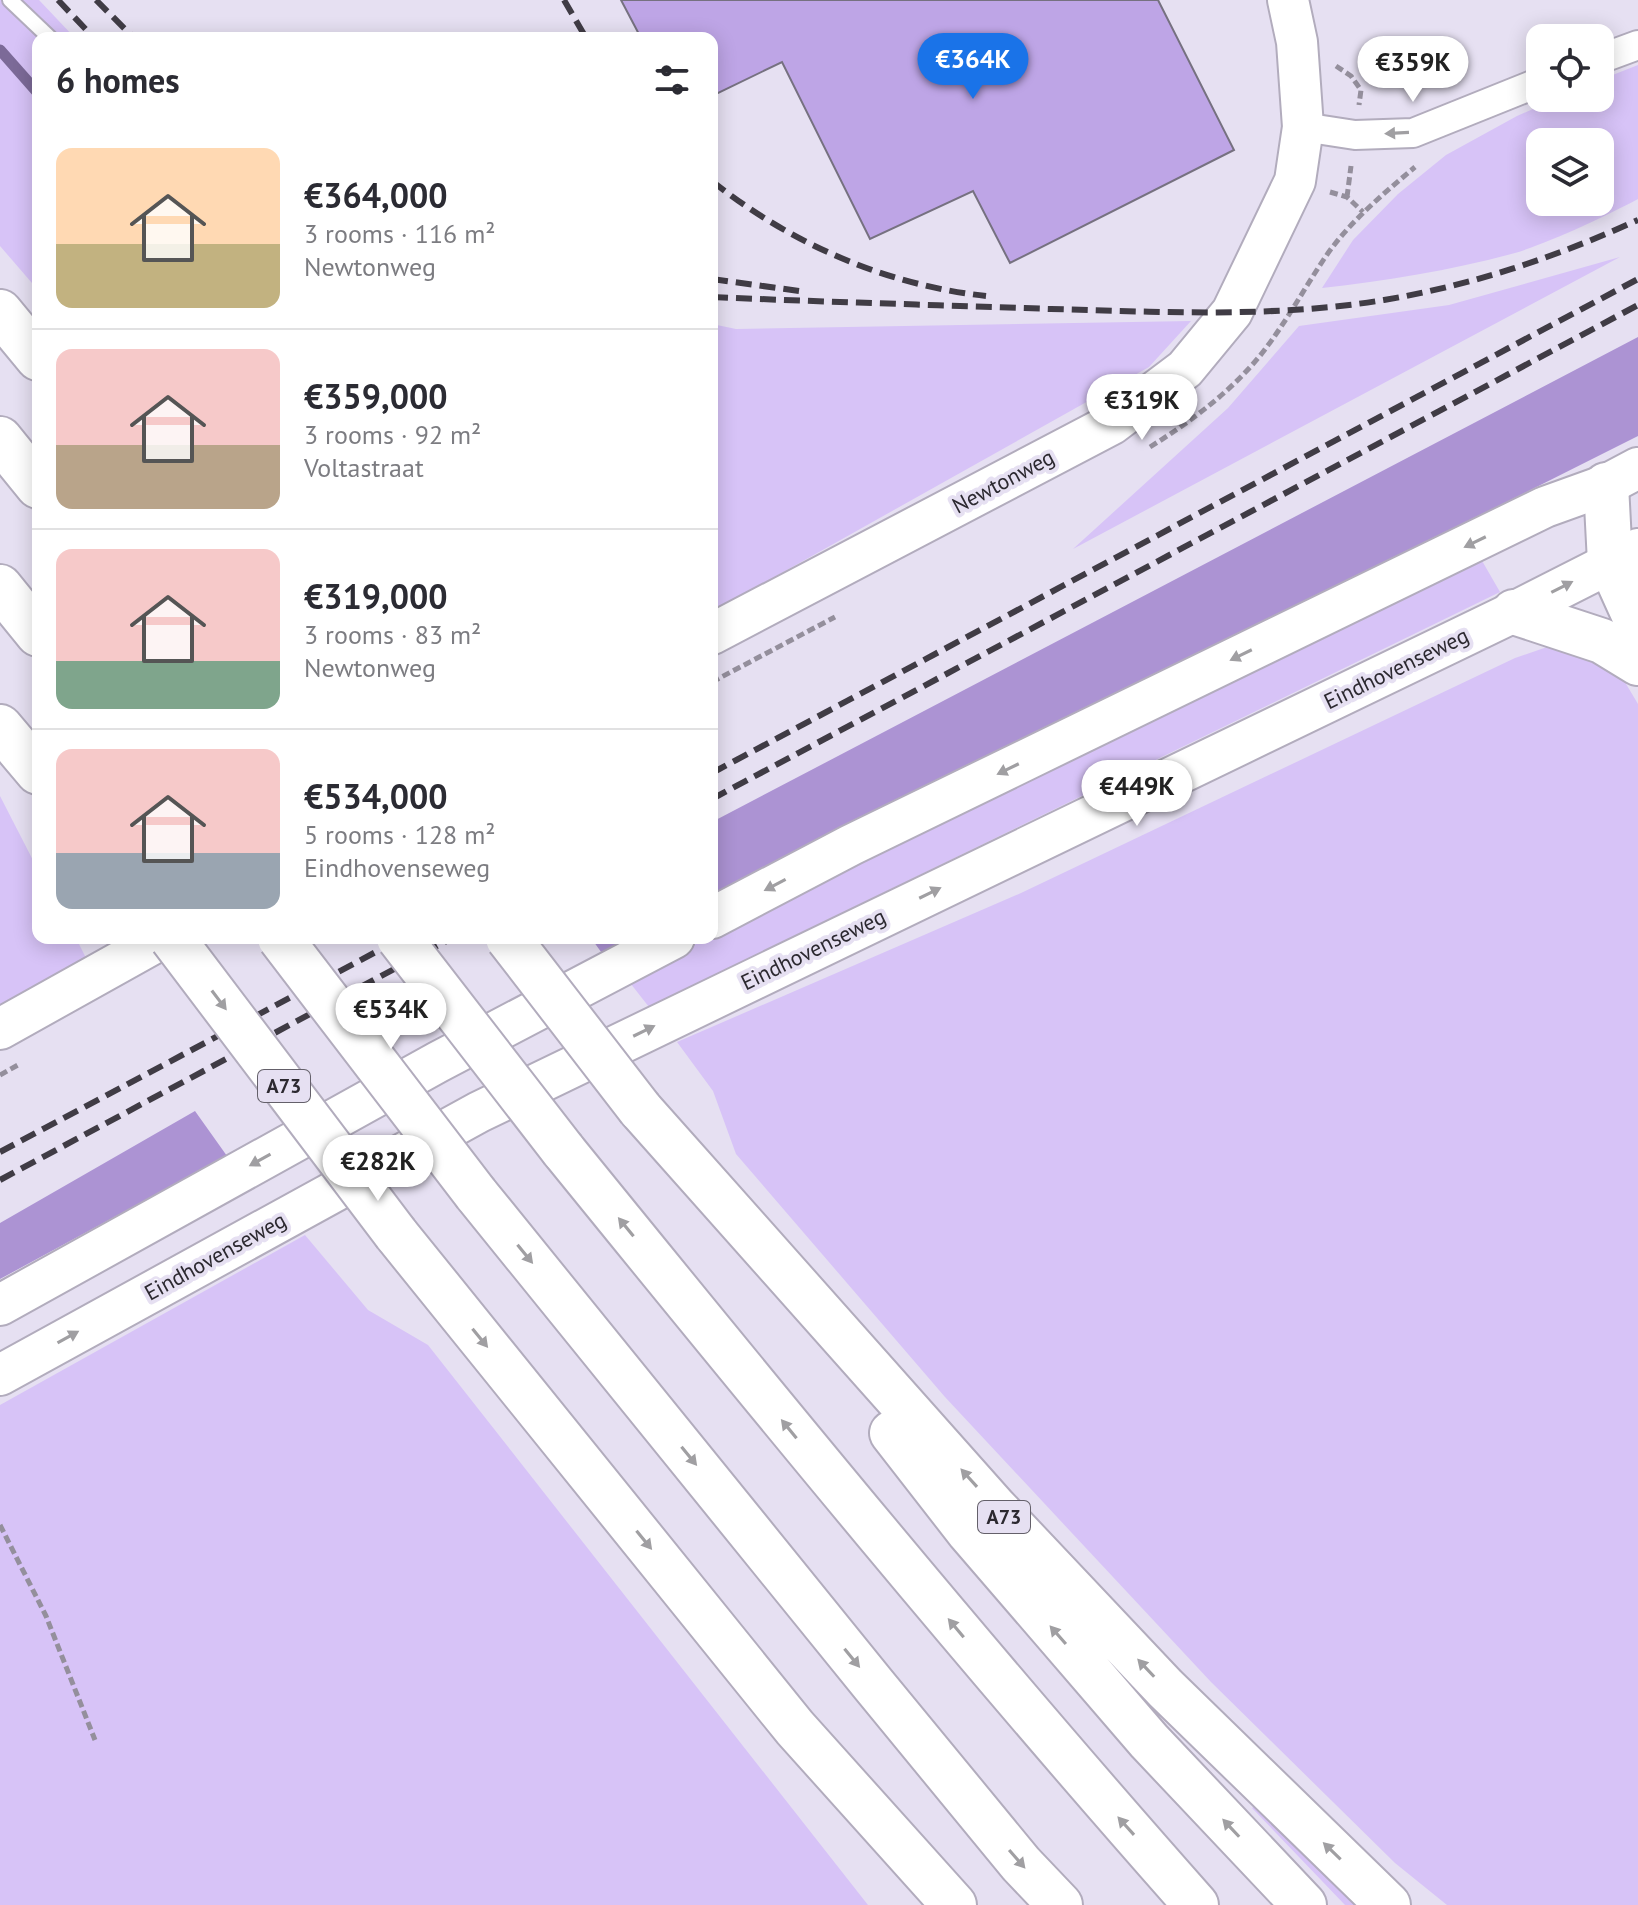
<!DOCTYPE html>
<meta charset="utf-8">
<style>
:root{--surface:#fff;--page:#f7f7f7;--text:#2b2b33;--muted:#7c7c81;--line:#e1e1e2;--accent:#1a73e8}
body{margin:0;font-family:"PT Sans",sans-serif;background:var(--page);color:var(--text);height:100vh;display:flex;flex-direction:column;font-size:30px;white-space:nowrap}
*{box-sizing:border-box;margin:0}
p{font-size:26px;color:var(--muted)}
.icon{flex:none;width:44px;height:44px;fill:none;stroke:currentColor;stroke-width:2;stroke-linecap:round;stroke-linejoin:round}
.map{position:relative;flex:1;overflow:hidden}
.side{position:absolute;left:32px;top:32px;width:686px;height:912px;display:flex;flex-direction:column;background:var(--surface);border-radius:16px;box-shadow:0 4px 20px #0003}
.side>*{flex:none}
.fabs{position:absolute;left:1526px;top:24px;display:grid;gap:16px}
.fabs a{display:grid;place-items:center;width:88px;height:88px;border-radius:16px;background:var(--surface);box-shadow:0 4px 20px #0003;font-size:40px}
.price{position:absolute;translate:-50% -68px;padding:0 18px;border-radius:28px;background:#fff;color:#222;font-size:26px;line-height:52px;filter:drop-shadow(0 2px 4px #0008)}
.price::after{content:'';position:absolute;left:50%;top:48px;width:24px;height:18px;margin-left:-12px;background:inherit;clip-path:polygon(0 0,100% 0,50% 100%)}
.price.selected{background:var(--accent);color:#fff}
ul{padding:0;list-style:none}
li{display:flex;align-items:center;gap:24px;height:200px;padding:0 24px}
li+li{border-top:2px solid var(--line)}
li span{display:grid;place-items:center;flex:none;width:224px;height:160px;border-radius:16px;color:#555}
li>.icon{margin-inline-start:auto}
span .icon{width:96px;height:96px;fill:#fffc;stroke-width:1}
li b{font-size:34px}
h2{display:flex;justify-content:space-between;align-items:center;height:96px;padding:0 24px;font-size:34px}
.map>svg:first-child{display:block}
.green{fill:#d7c3f7;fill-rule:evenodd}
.forest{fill:#ac93d3}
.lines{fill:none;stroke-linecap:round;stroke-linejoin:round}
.stream{stroke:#7c6a98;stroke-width:11}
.building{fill:#bea5e6;stroke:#767180;stroke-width:2}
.lane-casing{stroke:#b2acbd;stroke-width:18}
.street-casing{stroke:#b2acbd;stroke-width:32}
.secondary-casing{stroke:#b2acbd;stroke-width:44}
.highway-casing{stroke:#b2acbd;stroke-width:48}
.path{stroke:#948f9c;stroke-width:5;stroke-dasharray:8 4;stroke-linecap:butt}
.lane{stroke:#fff;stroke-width:14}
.street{stroke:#fff;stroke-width:28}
.secondary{stroke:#fff;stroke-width:40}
.highway{stroke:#fff;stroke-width:44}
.rail{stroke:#403c45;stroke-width:6;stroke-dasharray:16 8;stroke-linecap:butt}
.highway-bridge-casing{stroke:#b2acbd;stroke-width:48;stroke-linecap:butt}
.highway-bridge{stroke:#fff;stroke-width:44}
.oneway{fill:#a09fa2}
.labels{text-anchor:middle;stroke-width:8;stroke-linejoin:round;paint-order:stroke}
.shield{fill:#e6e0f2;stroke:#64606a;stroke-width:2}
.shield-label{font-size:20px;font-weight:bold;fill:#2c2930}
.street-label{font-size:22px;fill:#2c2930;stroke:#e6e0f2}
</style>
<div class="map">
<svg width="1638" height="1905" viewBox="0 0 1638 1905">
<rect width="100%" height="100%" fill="#e6e0f2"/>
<!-- green -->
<path class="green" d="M0,0H39L75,38H38V290L0,246Z
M1638,65V199C1604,217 1551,242 1515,253C1452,270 1387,281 1322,288L1353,240L1398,194L1446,155L1517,116L1558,98H1600V80ZM1540,142H1600V202H1540Z
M1620,257L1073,549L1228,408L1299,326L1449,305Z
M1191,321L1149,367L712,612V324L736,329Z
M1481,559L1500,592L649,1007L627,979L1004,787Z
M1550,646L1610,657L1638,704V1905H1447L1395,1863L1211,1682L945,1397L736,1154L713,1091L677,1042L1021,893L1515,658Z
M0,796L38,870V938H76L87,960L0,1006Z
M305,1235L368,1310L428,1345L868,1905H0V1405Z
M1261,1801L1370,1905H1345L1252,1808Z"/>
<!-- forest -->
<path class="forest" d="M1638,337V436L712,902V822Z
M591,938H640L604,956Z
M195,1111L227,1156L0,1279V1223Z"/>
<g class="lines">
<!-- stream -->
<path class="stream" d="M0,50L38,93"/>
</g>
<!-- building -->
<path class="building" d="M621,0H1158L1234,150L1010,263L973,191L870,239L782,62L712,96V38H641Z"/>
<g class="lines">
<!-- lane casing -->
<g class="lane-casing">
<path id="lane" d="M10,0L50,38"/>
</g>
<!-- street casing -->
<g class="street-casing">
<path id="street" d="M1600,59L1638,45
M1303,127L1355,135L1413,133L1540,82"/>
</g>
<!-- secondary casing -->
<g class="secondary-casing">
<path id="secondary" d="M712,634L1112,424L1185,369L1232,312L1295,181L1303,127L1297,42L1288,0
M712,918L851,845L1545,507L1606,485L1638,468
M0,1029L163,938
M0,1305L438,1062L674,938
M0,1375L479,1112L1514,612L1638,549"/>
</g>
<!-- highway casing -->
<g class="highway-casing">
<path id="highway" d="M0,312L38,358
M0,439L38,486
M1606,485L1610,562L1638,624
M0,587L38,634
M1514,612L1602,641L1638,663
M0,727L38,772
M640,1109L994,1507L1165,1688L1388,1905
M563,1150C770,1405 978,1659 1196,1905
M476,1194L873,1684L1021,1864L1060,1905
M396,1234L795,1728L954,1905
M892,1433L969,1532L1149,1741L1304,1905"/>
</g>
<!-- path -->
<path class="path" d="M1336,66L1351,76L1361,90L1359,105
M1330,192L1347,197L1363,212
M1347,197L1351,166
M1150,447C1190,422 1228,394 1259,357C1284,326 1302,292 1324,259C1348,223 1382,195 1415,167
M712,682L835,617
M0,1075L18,1065
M0,1525L46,1616L95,1740"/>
<!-- lane -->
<use href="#lane" class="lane"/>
<!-- street -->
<use href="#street" class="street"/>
<!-- secondary -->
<use href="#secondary" class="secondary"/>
<!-- highway -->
<use href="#highway" class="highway"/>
<!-- rail -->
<path class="rail" d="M58,0L94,38
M96,0L134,38
M564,0L586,38
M712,181C791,244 886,285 986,296
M712,279L799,291
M712,297C825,302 938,305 1051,309C1162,312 1274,318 1384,300C1473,285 1556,257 1638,220
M712,773L1638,279
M712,799L1638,305
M0,1152L402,938
M0,1180L452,938"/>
<!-- highway-bridge casing -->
<g class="highway-bridge-casing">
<path id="highway-bridge" d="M172,938L396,1234
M280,938L476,1194
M399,938L563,1150
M508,938L640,1109"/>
</g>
<!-- highway-bridge -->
<use href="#highway-bridge" class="highway-bridge"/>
</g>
<!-- one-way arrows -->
<defs><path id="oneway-solid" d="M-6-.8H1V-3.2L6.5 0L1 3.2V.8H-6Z" transform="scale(2)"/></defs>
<g class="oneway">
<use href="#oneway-solid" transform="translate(1397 133) rotate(177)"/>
<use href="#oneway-solid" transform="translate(1475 542) rotate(154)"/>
<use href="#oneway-solid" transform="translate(1562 587) rotate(-27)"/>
<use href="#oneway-solid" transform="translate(1241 655) rotate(154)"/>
<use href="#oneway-solid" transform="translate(1008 769) rotate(154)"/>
<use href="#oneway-solid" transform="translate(775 885) rotate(152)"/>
<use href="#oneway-solid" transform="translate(930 893) rotate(-26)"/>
<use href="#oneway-solid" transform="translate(219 1000) rotate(53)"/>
<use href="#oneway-solid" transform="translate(644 1031) rotate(-26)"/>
<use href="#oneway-solid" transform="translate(260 1160) rotate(151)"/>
<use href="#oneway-solid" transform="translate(626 1227) rotate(-129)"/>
<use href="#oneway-solid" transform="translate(525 1254) rotate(51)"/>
<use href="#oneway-solid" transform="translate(68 1337) rotate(-29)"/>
<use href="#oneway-solid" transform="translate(480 1338) rotate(51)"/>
<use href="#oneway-solid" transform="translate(789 1429) rotate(-129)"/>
<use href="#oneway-solid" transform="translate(689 1456) rotate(51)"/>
<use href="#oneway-solid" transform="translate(969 1478) rotate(-132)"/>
<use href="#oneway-solid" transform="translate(644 1540) rotate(51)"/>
<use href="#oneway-solid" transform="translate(956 1628) rotate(-130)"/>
<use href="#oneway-solid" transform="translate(1058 1635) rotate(-131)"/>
<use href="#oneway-solid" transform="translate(852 1658) rotate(51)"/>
<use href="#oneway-solid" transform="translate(1146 1668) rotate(-133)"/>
<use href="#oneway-solid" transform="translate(1126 1826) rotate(-132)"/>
<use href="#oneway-solid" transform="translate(1231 1828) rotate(-133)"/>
<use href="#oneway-solid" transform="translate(1332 1851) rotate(-136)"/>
<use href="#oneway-solid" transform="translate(1017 1859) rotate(49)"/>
</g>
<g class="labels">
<!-- shield labels -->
<g class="shield">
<rect x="258" y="1070" width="52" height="32" rx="6"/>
<rect x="978" y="1501" width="52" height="32" rx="6"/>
</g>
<g class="shield-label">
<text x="284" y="1093">A73</text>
<text x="1004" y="1524">A73</text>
</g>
<!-- street labels -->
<g class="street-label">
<text transform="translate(1003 481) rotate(-28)" y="8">Newtonweg</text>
<text transform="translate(1396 668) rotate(-26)" y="8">Eindhovenseweg</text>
<text transform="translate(813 949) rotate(-26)" y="8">Eindhovenseweg</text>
<text transform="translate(215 1256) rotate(-29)" y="8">Eindhovenseweg</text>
</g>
</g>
</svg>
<div class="fabs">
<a><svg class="icon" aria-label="locate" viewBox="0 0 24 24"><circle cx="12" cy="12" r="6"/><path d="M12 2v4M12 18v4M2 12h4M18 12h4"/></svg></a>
<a><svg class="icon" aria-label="layers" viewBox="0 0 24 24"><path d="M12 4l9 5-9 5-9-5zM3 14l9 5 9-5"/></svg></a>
</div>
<b class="price selected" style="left:973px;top:101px">€364K</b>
<b class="price" style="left:1413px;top:104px">€359K</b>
<b class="price" style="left:1142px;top:442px">€319K</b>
<b class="price" style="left:1137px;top:828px">€449K</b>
<b class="price" style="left:391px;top:1051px">€534K</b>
<b class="price" style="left:378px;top:1203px">€282K</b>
<section class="side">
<h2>6 homes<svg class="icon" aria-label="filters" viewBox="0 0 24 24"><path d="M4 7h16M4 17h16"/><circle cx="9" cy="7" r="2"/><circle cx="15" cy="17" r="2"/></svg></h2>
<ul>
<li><span style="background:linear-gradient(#ffd9b3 60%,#c2b280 0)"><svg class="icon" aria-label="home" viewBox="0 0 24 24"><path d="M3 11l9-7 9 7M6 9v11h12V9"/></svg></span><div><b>€364,000</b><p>3 rooms · 116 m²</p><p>Newtonweg</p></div></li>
<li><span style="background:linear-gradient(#f6c9c9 60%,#b9a48a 0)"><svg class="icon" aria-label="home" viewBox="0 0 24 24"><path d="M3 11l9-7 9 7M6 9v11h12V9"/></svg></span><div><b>€359,000</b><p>3 rooms · 92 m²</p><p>Voltastraat</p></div></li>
<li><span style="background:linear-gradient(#f6c9c9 70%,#7fa58c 0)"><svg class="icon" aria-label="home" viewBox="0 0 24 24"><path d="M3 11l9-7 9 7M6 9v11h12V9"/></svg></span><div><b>€319,000</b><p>3 rooms · 83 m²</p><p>Newtonweg</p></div></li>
<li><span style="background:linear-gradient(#f6c9c9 65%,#9aa5b1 0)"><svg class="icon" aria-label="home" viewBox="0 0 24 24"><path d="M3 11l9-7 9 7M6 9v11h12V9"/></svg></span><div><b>€534,000</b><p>5 rooms · 128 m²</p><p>Eindhovenseweg</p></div></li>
</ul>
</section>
</div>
